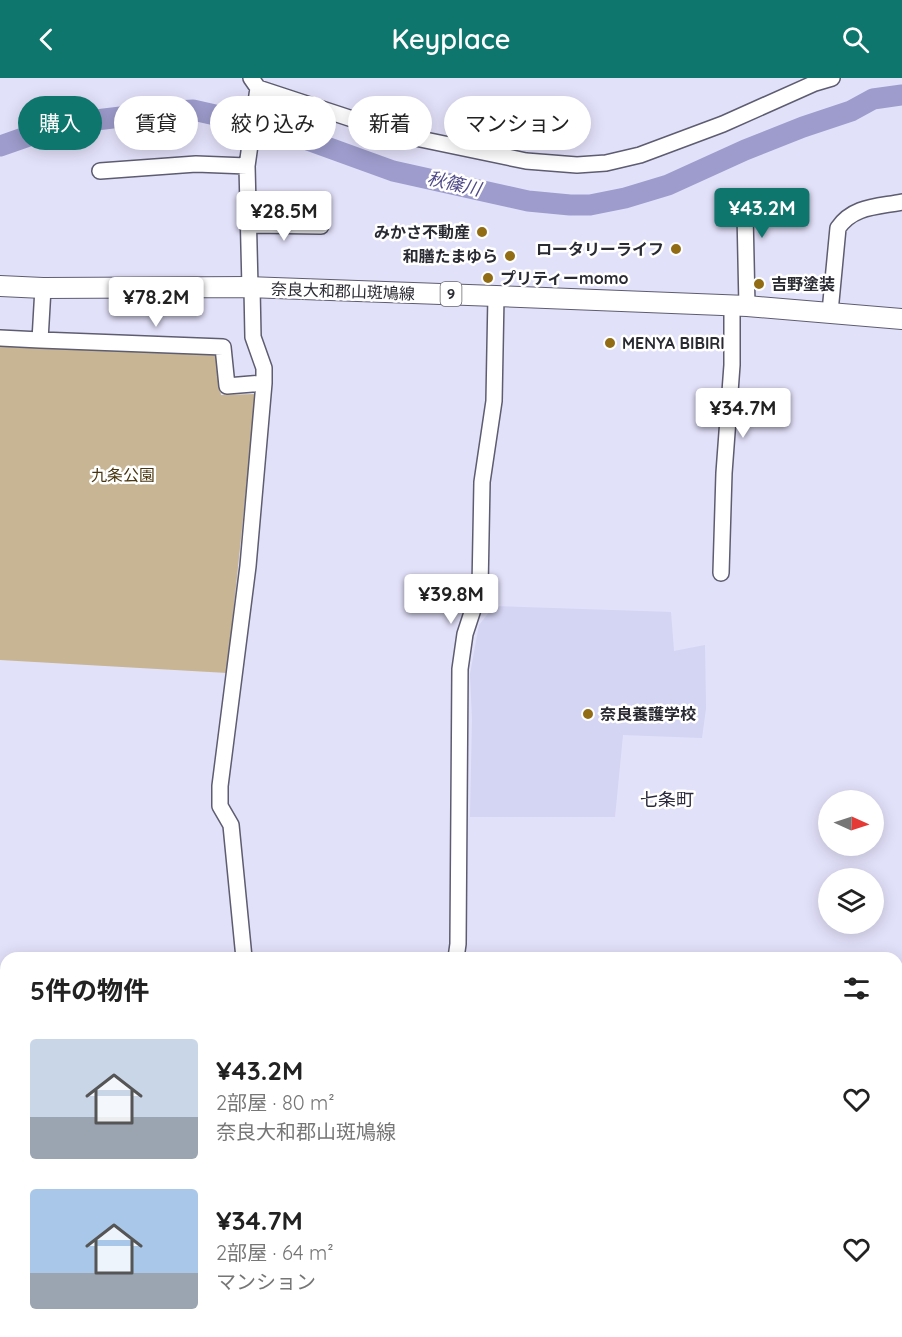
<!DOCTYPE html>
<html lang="ja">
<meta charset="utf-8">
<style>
:root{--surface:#fff;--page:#f6f6f6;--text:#222;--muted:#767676;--accent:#0f766e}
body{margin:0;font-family:Quicksand,"Noto Sans JP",sans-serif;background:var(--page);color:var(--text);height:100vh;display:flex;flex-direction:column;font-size:22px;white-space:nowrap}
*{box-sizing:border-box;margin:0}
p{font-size:20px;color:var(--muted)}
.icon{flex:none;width:33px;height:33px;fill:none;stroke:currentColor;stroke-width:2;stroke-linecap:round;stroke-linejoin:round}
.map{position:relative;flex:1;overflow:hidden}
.drawer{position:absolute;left:0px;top:874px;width:903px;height:386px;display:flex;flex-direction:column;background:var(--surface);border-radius:18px 18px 0 0;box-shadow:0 3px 15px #0003}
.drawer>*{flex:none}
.top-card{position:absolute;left:18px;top:18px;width:600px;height:54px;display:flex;gap:12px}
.needle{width:39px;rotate:93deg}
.tools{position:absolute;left:818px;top:712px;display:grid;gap:12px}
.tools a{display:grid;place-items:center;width:66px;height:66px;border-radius:50%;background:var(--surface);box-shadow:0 3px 15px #0003;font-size:30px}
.price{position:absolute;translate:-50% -51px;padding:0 14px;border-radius:6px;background:#fff;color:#222;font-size:20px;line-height:39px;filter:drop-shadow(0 2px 3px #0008)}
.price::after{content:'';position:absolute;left:50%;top:36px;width:18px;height:14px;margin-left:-9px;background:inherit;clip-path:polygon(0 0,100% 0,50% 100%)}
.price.active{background:var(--accent);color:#fff}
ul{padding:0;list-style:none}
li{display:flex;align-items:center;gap:18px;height:150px;padding:0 30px}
li span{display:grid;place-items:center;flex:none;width:168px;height:120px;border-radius:6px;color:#555}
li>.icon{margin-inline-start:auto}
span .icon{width:72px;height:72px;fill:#fffc;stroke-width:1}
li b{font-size:26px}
h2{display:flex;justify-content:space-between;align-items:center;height:72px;padding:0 30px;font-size:26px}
.chip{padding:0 21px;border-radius:27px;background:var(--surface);box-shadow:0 3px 15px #0003;font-size:21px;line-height:54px}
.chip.active{background:var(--accent);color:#fff}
header{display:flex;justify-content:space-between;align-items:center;height:78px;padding:0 30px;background:var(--accent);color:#fff;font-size:27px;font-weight:600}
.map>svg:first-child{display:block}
.built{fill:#d4d4f3}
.green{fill:#c8b593}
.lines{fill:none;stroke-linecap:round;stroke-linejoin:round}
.stream{stroke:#9d9ccc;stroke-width:4}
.river{stroke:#9d9ccc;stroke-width:21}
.minor-casing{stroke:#5d5c71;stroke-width:18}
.major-casing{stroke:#5d5c71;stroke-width:22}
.minor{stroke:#fff;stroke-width:15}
.major{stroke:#fff;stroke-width:20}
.rail{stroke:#757584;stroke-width:4;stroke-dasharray:3 6;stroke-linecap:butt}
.poi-dot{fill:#926c14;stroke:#fff;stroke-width:2}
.labels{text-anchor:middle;stroke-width:5;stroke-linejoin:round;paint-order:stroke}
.shield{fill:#fff;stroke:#6a6a70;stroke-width:1.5}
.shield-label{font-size:15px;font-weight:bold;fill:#2a2a33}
.poi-label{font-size:16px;font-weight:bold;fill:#2a2a33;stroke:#fff;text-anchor:start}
.street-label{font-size:16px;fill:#2a2a33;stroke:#fff}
.park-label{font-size:16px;fill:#493610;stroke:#fff}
.water-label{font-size:18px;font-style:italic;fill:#4f4a87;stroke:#fff}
.neighbourhood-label{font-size:18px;fill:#2b2a3c;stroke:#fff}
</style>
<header><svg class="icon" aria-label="back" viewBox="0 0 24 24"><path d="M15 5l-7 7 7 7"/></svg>Keyplace<svg class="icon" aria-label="search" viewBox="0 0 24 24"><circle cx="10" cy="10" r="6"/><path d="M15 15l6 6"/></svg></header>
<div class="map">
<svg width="902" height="1259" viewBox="0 0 902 1259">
<rect width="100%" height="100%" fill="#e2e1fa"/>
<!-- built -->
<path class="built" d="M494,528L671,534L674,573L705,567L706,630L702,660L623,657L615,739H470L472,641L470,596L479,547Z"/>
<!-- green -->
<path class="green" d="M0,267L216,276L221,317L256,316L227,595L0,582Z"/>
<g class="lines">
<!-- stream -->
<path class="stream" d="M897,1171L902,1172"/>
<!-- river -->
<path class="river" d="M0,68L63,46L162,34L193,32L277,51L393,93L528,123L570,127H590L625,120L668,107L745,72L803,49L851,33L873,21L902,17
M0,1177L6,1176
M897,1252H902
M611,1254L612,1259
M651,1254L654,1259"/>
<!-- minor casing -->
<g class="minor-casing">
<path id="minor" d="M258,10L401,57L526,83L577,87L606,85L640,77L723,46L815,5L832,0
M100,93L196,86L247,88
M731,135H745L747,228
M249,147L321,148
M250,209L247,88L258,10L251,0
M43,210L40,262L223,269L227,308L264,305
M830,234L838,150C853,128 877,129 902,124
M0,260L40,262
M721,495L724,395L732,287V227
M244,880L231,747L220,728V708L248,488L264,305V290L253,259L252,210
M456,880L458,866L460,591L465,556L480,510L482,404L494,323L496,218
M0,1120H6
M897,1241L902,1242
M0,1248L6,1247
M566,1254L569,1259
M225,1259L226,1254
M695,1259L784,1255L871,1259"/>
</g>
<!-- major casing -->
<g class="major-casing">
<path id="major" d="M0,208L43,210L250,209L496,218L747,228L902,241"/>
</g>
<!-- minor -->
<use href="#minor" class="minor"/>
<!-- major -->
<use href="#major" class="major"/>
<!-- rail -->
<path class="rail" d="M0,979L6,983
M259,1254L263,1259
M273,1254L277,1259"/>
</g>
<!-- markers -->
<g class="poi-dot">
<circle cx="482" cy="154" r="6"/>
<circle cx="676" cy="171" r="6"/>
<circle cx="510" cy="178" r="6"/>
<circle cx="488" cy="200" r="6"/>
<circle cx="759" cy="206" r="6"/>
<circle cx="610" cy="265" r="6"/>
<circle cx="588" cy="636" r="6"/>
</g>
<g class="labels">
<!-- shield labels -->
<rect class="shield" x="440.5" y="204" width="21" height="24" rx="4.5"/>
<g class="shield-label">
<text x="451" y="221">9</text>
</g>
<!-- poi labels -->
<g class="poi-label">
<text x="470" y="160" text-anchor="end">みかさ不動産</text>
<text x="664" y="177" text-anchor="end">ロータリーライフ</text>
<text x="498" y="184" text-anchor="end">和膳たまゆら</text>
<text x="500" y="206">プリティーmomo</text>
<text x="771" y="212">吉野塗装</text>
<text x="622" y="271">MENYA BIBIRI</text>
<text x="600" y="642">奈良養護学校</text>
</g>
<!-- street labels -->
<g class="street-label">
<text transform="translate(343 213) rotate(2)" y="6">奈良大和郡山斑鳩線</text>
</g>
<!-- park labels -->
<g class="park-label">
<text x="123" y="403">九条公園</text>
</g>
<!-- water labels -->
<g class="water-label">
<text transform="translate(454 106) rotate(13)" y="6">秋篠川</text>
</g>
<!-- neighbourhood labels -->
<g class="neighbourhood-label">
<text x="667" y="728">七条町</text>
</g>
</g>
</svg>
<div class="tools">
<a><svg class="needle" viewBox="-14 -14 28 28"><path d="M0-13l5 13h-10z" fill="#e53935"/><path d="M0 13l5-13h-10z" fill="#767676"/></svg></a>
<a><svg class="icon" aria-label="layers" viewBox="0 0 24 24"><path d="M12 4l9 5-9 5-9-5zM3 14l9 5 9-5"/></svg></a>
</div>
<b class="price active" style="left:762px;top:161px">¥43.2M</b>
<b class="price" style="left:284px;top:164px">¥28.5M</b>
<b class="price" style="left:156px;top:250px">¥78.2M</b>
<b class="price" style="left:743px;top:361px">¥34.7M</b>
<b class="price" style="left:451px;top:547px">¥39.8M</b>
<div class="top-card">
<a class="chip active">購入</a>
<a class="chip">賃貸</a>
<a class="chip">絞り込み</a>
<a class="chip">新着</a>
<a class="chip">マンション</a>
</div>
<section class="drawer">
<h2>5件の物件<svg class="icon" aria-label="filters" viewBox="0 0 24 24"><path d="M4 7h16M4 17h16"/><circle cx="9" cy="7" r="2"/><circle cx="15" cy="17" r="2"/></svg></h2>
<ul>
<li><span style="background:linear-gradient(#c9d6e8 65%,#9aa5b1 0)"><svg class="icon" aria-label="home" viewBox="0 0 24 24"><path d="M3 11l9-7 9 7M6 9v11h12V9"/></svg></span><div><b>¥43.2M</b><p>2部屋 · 80 m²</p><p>奈良大和郡山斑鳩線</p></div><svg class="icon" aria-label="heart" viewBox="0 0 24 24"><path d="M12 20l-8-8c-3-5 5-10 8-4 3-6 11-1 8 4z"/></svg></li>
<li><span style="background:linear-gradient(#a9c7e8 70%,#9aa5b1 0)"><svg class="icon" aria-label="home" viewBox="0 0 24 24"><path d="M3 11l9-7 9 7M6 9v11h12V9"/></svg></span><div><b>¥34.7M</b><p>2部屋 · 64 m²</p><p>マンション</p></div><svg class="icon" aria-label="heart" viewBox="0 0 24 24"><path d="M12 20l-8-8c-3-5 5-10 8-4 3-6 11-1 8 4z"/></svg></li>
</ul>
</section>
</div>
